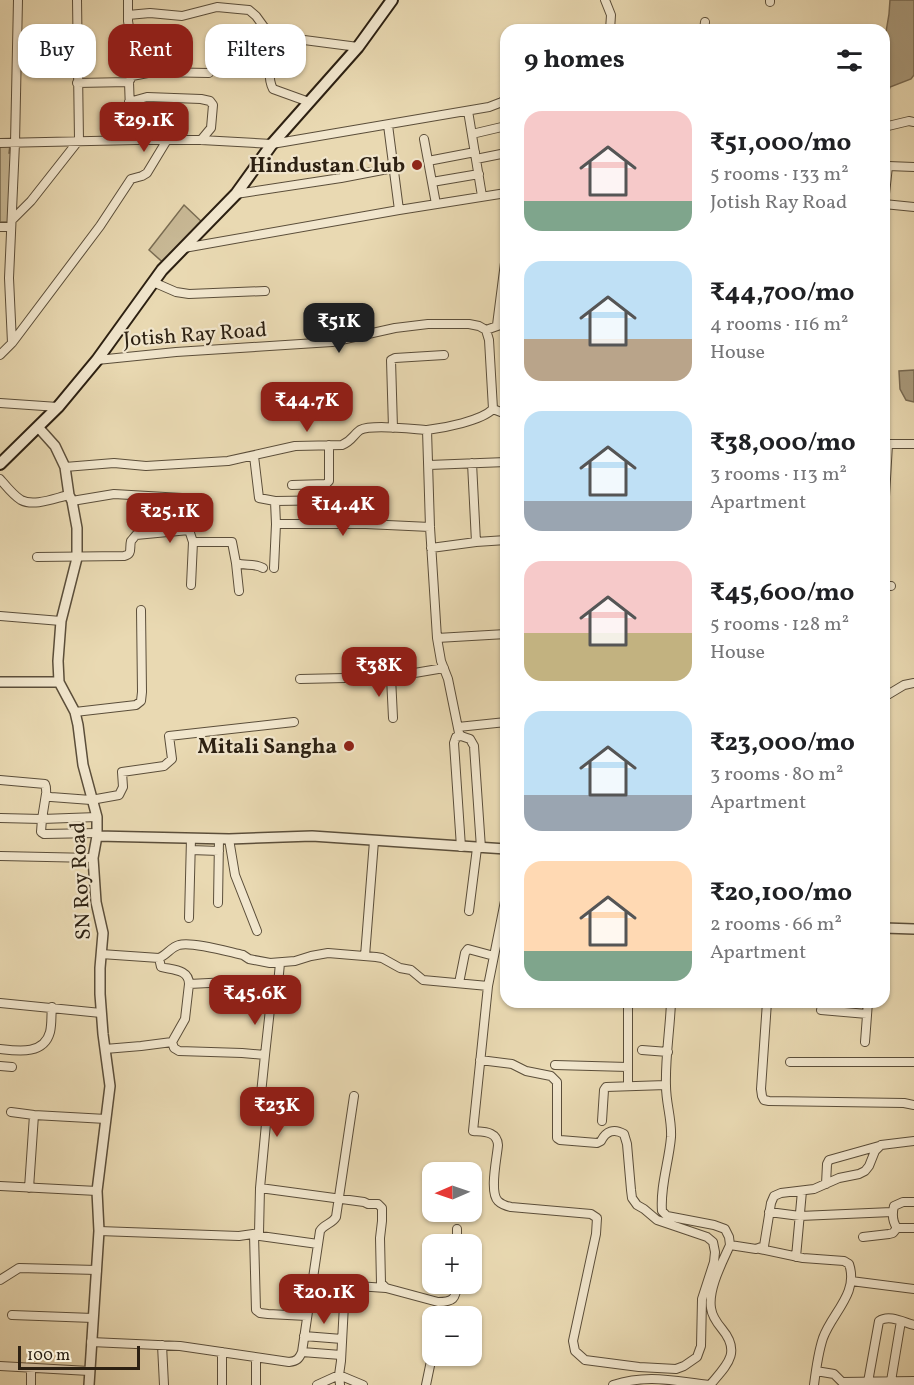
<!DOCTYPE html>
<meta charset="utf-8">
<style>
:root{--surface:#fff;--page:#f6f6f6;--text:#202124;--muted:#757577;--accent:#8f2418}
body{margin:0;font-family:Vollkorn,serif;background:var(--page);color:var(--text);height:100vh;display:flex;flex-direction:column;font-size:22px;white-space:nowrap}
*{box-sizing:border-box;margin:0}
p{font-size:20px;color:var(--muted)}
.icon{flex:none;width:33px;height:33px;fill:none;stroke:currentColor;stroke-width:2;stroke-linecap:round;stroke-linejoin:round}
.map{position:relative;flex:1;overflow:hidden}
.side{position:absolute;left:500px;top:24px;width:390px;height:984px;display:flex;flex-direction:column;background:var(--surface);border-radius:18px;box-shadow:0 2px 4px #0004}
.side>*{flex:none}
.top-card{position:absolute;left:18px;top:24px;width:392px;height:54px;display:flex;gap:12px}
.needle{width:39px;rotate:268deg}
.fabs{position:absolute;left:422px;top:1162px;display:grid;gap:12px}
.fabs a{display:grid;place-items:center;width:60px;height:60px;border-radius:12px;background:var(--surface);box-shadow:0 2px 4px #0004;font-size:30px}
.scale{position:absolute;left:18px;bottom:15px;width:122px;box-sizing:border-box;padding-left:6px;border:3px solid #2c2012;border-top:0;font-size:16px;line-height:21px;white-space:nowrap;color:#2c2012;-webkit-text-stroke:4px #f1e6cd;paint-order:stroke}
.price{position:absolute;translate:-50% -51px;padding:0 14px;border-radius:12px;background:var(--accent);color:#fff;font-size:20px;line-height:39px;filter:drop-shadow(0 2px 3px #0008)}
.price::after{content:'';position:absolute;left:50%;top:36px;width:18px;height:14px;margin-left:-9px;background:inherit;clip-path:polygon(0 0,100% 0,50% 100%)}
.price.selected{background:#222;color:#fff}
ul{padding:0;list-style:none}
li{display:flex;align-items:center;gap:18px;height:150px;padding:0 24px}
li span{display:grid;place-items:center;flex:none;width:168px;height:120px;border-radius:18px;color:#555}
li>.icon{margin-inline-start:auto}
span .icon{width:72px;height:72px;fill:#fffc;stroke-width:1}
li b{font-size:26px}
h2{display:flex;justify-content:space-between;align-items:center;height:72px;padding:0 24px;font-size:26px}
.tag{padding:0 21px;border-radius:18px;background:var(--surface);box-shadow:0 2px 4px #0004;font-size:21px;line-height:54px}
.tag.selected{background:var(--accent);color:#fff}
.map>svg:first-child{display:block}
.green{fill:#c9ba97;stroke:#7a6d54;stroke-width:1.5}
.water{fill:#a99a7c;stroke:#776952;stroke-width:1.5}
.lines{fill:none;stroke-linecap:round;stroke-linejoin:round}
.minor-casing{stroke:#5b4e3a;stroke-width:10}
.tertiary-casing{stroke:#5b4e3a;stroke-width:12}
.secondary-casing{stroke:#2c2012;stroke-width:14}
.minor{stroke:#f1e6cd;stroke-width:8}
.tertiary{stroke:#f1e6cd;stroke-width:9}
.secondary{stroke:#f1e6cd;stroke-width:10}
.poi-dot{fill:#8f2418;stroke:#f1e6cd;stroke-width:2}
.labels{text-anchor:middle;stroke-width:4.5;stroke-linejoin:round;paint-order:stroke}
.poi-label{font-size:21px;font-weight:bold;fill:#2c2012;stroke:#f1e6cd;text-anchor:end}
.street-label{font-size:21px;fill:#2c2012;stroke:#f1e6cd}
</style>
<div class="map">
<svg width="914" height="1385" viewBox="0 0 914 1385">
<rect width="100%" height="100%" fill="#e9d9b2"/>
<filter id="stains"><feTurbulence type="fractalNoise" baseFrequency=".00333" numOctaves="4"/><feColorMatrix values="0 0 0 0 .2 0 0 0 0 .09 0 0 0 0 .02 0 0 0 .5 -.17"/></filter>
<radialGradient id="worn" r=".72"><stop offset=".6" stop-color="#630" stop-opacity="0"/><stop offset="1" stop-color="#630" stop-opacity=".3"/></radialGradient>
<!-- green -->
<path class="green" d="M0,145H10L9,153H15V222H0Z
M184,205L203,223L168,267L149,250Z"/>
<!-- water -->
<path class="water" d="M890,0H914V75L911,79L890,87L884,107V44L889,14Z
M914,370V402L906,400L900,389L899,371Z"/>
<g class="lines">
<!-- minor casing -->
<g class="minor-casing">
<path id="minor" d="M128,0V21L129,27L138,42L139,69L133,75
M605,0L611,15L610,30
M770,0V2
M128,15L150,13L182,16L217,7L238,9L249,10L256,16L264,27L273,34L281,37L358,47
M704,30L705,22
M273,34C271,49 266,77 273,89L309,102
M129,82L130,110L136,140
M77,83L129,82L132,76L153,72L209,73
M129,102L147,97L201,99L210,101L213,105L211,128L201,140
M468,111L482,196
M388,125L399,210
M884,127L909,121L914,122
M472,134L506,126
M424,139L436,204
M0,143L136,140H201L272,144L489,107L502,102L506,98
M476,159L506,153
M428,161L475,152
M432,182L479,174
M236,194L341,178L393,168
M884,203L888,166L914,167
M884,204L914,207
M12,220L31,201L79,140L77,0
M0,227H11
M184,248L399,210L506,193
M153,282L176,292L189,294L265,291
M497,325L506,255
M486,330L506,323
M12,343L100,226L131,179L142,176L147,173L167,140
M0,355L12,343L9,278L15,143L18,0
M97,360L176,352L332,342L395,328L428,324H469L479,326L486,330L489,340L493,409L506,414
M0,403L58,407
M393,428L391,360L395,358L444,355
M885,444H914
M254,456L259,498L275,501L343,500
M472,463L476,542
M429,465L506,462
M65,467L114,463L146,466L162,465L228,461L295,446L342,445C352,441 353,435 360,430C372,424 412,429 427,430
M0,479C6,486 13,495 21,500C34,507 55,498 69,495
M292,485L326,484L329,481V445
M72,501L114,494L182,498L189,530
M275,501L276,524
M884,514L888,444
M431,548L476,542L506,540
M37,557L124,556C133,554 129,549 131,541C132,540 135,536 136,535L189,530L193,542H232L236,563C245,566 255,563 263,568
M236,563L239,591
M274,568L276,524H366L430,527
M191,585L193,542
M884,586H891
M0,616L61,621
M437,638L506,634
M391,677L393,718
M300,679L391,677L444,668
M884,697L904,685L914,683
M75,712L136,705L141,701L142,692L141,610
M458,727L506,722
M0,780L45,784C48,790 43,796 51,797L91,800L119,795L123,787L122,772L164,766L172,759L169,736L294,722
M46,794L42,819L41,832L44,834L97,833
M0,818L42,819L97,817
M229,839L235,875L257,931
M461,847L454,743L456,737L461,736
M481,848L474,746L470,739L461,736L459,733L448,679L441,661L437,638L430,527L427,430C444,428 481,421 493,409
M191,850L219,851
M0,856L93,858
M218,903L219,839
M469,911L477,848
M189,918L191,838
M101,954L159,958C167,955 171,947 179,945C191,941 229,952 243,955L249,959L270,963L295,961L311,956L328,953L376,957L382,958L400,968L411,970L423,980L488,986
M365,956L374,841
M159,958L161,967C172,970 189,969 189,984
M459,983L465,953L468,949L494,956
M671,1002C670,1030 665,1058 666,1086C666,1104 672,1119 671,1137C669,1162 660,1186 662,1211L667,1216L714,1225L725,1229L729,1237L730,1245C722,1263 708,1289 711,1308C712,1316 717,1323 722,1329C742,1353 726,1366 710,1385
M767,1002L761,1089L762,1096L764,1100L769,1101L904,1103L914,1105
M0,1003L101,1013
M821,1010L867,1014
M865,1042L868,1002
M0,1049C18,1051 44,1055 50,1032C52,1024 51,1015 52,1007
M105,1049L141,1046L172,1042
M642,1050L668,1052
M265,1055L271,1000L277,995L280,963
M480,1060L512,1064L526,1071L551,1076L557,1082V1138L560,1140L597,1143L601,1141C606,1131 614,1128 624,1134L627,1144L631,1190L632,1198L637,1205L644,1209L657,1220L707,1237L713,1242L715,1252L714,1262L702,1299L701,1346L697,1357L684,1366L676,1369L639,1367L585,1360L575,1351L573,1341L596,1234L597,1218L591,1214L511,1207C506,1206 502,1205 498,1201C489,1192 497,1158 498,1145C497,1131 484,1132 473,1131L488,986L506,896
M790,1062H914
M555,1065L628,1067
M0,1066L12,1067
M628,1086V1002
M11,1112L34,1115L106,1119
M602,1121L604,1090L606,1087L666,1085
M826,1184L827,1164L829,1160L879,1146
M0,1186L97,1191
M29,1188L34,1115
M260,1188L364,1202L368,1204H378L382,1208V1221L380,1238L381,1283L386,1288L438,1302C453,1302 456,1299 457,1284
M914,1202H903L894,1206C892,1214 892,1221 897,1228H914
M769,1212L800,1216L892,1212
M99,1231L239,1236L259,1233L260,1188L267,1113H259L265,1055L242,1053L179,1051L174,1048L172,1042L185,1019L189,984L249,981
M253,1235L318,1244
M254,1235L256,1310L260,1313L268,1314L307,1316
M863,1237L889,1234L893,1233L897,1228
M457,1245V1229
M730,1245L756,1249L764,1246L771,1203L774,1196L781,1193L814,1189L839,1178L859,1174L865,1171L869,1166L875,1151L881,1145L914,1141
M760,1249L803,1258L844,1261L849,1264C859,1293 832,1313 823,1338C818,1353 816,1369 814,1385
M796,1257L802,1191
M0,1280L19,1268L97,1270
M851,1281L914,1289
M312,1283L386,1288
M12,1315L93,1318
M304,1336L342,1339
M91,1342L180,1346L289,1362C297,1361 299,1359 302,1352L320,1231C324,1224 332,1224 336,1217L354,1096
M162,1345L164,1385
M302,1352L341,1355
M0,1366L89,1371
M31,1368V1385
M816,1371L834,1374L842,1382L914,1381
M891,1381L901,1321
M868,1382L879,1321C889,1314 903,1322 914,1325
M222,1385V1352
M256,1385V1358
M317,1385L339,1375L363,1385
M340,1385L339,1375L341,1361L345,1286
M426,1385L432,1356
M613,1385C648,1374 673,1381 709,1385"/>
</g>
<!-- tertiary casing -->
<g class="tertiary-casing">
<path id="tertiary" d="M38,427L55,446L65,467L69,495L72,501L77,528V558L61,621L58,661L59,682L75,712L78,725L83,765L97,817V836L93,858L96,902L103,933L100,968V994L103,1034L110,1086L97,1191L99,1231L89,1385
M0,682H59
M97,836L229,839L312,836L506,849
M884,928L914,929"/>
</g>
<!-- secondary casing -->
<g class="secondary-casing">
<path id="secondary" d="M0,464L58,407L97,360L162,270L236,194L272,144L358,47L392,0"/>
</g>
<!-- minor -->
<use href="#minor" class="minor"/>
<!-- tertiary -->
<use href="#tertiary" class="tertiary"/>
<!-- secondary -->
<use href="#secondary" class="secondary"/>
</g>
<!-- markers -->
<g class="poi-dot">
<circle cx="417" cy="165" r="6"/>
<circle cx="349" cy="746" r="6"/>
</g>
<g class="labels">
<!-- poi labels -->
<g class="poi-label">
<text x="405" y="172">Hindustan Club</text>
<text x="337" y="753">Mitali Sangha</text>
</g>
<!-- street labels -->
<g class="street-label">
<text transform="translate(195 334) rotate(-4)" y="7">Jotish Ray Road</text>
<text transform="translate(80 881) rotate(-93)" y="7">SN Roy Road</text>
</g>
</g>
<rect width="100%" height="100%" filter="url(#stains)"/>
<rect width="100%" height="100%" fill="url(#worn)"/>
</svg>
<div class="fabs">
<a><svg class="needle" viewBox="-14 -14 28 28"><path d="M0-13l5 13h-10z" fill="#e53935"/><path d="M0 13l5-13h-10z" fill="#757577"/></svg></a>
<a>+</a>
<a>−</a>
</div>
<div class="scale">100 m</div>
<b class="price" style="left:144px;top:153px">₹29.1K</b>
<b class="price selected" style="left:339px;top:354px">₹51K</b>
<b class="price" style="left:307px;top:433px">₹44.7K</b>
<b class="price" style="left:343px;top:537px">₹14.4K</b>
<b class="price" style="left:170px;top:544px">₹25.1K</b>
<b class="price" style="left:379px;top:698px">₹38K</b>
<b class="price" style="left:255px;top:1026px">₹45.6K</b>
<b class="price" style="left:277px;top:1138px">₹23K</b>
<b class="price" style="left:324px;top:1325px">₹20.1K</b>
<div class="top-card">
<a class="tag">Buy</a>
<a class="tag selected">Rent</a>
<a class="tag">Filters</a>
</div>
<section class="side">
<h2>9 homes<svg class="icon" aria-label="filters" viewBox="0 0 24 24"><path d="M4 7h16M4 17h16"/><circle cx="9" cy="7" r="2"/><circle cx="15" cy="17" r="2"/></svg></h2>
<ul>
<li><span style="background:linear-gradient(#f6c9c9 75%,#7fa58c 0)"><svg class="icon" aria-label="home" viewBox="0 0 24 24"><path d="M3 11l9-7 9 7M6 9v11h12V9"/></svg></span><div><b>₹51,000/mo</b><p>5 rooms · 133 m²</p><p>Jotish Ray Road</p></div></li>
<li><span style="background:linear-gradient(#bfe0f5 65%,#b9a48a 0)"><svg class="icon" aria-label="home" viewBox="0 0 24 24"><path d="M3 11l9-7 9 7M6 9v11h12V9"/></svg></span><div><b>₹44,700/mo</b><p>4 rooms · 116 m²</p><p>House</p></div></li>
<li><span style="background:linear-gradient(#bfe0f5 75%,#9aa5b1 0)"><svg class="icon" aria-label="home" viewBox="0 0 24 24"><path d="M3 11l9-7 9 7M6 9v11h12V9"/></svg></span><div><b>₹38,000/mo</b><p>3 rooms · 113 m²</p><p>Apartment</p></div></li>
<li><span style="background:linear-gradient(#f6c9c9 60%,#c2b280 0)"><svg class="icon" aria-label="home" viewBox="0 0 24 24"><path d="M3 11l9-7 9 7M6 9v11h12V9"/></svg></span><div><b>₹45,600/mo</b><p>5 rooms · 128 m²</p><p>House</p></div></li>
<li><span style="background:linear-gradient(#bfe0f5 70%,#9aa5b1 0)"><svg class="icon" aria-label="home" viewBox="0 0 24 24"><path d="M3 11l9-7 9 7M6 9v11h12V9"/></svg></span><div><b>₹23,000/mo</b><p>3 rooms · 80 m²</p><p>Apartment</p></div></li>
<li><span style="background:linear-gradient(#ffd9b3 75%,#7fa58c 0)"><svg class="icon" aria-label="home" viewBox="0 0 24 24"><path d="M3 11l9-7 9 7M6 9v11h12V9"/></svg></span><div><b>₹20,100/mo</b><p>2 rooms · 66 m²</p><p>Apartment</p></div></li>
</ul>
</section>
</div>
